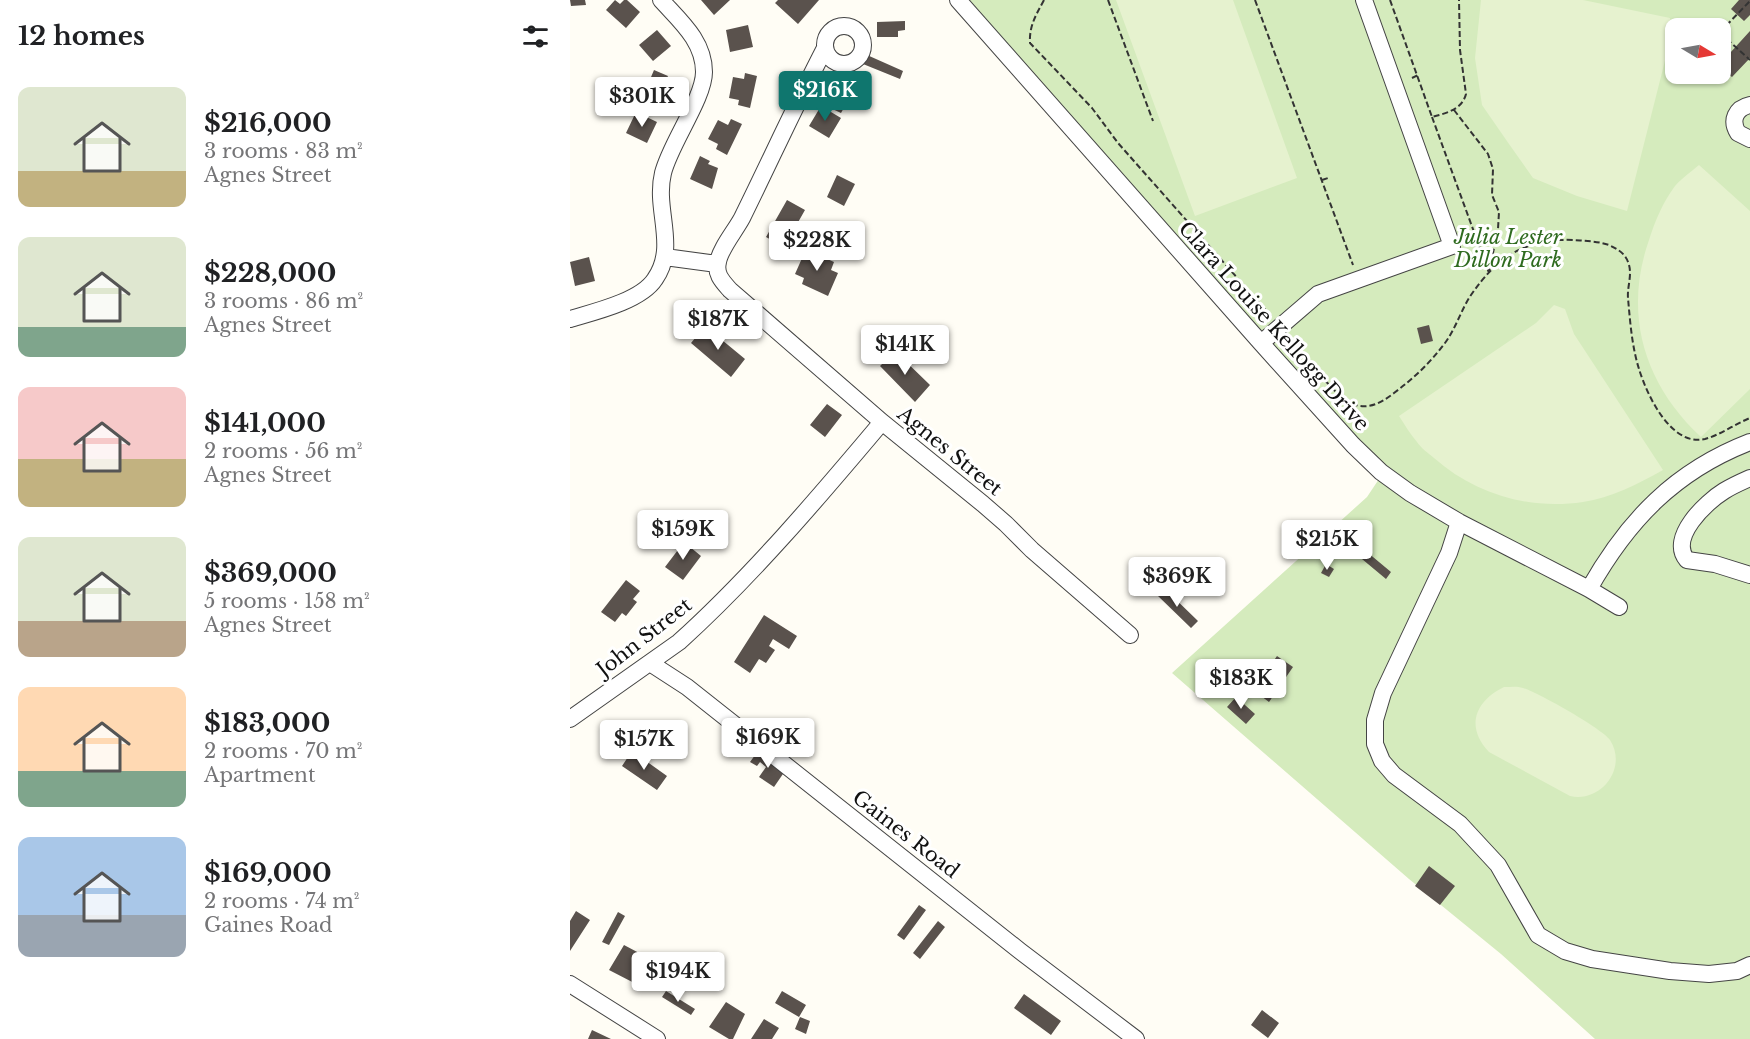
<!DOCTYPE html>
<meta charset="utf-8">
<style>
:root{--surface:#fff;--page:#f2f2f2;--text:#202124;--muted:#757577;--accent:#0f766e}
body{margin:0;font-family:"Libre Baskerville",serif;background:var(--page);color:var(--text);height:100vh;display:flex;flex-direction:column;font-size:22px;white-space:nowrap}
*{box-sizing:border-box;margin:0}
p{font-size:20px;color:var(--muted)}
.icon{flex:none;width:33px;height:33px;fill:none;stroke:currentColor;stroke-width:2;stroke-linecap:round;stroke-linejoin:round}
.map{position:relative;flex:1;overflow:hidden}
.drawer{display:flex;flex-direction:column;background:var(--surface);width:570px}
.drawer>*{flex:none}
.needle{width:39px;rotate:100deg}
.fabs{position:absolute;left:1095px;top:18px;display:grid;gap:12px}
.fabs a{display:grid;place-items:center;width:66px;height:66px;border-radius:12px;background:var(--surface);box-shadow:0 2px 4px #0004;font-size:30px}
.price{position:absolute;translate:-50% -51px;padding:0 14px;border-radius:6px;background:#fff;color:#222;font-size:20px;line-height:39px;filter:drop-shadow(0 2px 3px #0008)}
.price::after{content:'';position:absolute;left:50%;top:36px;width:18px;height:14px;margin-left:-9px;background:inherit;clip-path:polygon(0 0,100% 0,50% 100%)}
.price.current{background:var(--accent);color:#fff}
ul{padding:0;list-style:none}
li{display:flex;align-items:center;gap:18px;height:150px;padding:0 18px}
li span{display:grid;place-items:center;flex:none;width:168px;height:120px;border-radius:12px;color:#555}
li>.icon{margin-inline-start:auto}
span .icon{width:72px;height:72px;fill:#fffc;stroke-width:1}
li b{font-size:26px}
h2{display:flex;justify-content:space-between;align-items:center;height:72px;padding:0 18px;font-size:26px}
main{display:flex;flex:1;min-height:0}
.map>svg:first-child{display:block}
.green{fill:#d5ebbd;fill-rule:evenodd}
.pitch{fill:#e6f2cf}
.building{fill:#5a524d}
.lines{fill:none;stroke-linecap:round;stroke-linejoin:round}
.minor-casing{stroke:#444;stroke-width:18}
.path{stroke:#333;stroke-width:2;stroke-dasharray:6 3;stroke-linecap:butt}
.minor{stroke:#fff;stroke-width:16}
.labels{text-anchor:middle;stroke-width:6;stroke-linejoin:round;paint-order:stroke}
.park-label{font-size:20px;font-style:italic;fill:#2f6b1f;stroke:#fff}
.street-label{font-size:20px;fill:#111;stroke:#fff}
</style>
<main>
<section class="drawer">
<h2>12 homes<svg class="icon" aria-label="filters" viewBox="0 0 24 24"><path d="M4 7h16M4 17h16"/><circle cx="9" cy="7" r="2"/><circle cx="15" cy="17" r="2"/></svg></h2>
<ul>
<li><span style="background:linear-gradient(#dfe7d0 70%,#c2b280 0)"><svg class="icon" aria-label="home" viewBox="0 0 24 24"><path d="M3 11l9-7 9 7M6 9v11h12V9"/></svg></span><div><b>$216,000</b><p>3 rooms · 83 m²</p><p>Agnes Street</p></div></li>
<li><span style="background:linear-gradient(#dfe7d0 75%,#7fa58c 0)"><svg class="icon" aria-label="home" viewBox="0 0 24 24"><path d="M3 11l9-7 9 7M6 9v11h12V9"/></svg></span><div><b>$228,000</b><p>3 rooms · 86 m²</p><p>Agnes Street</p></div></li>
<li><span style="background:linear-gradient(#f6c9c9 60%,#c2b280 0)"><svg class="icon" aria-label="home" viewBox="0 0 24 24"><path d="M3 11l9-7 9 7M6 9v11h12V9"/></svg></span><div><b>$141,000</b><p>2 rooms · 56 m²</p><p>Agnes Street</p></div></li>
<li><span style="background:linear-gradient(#dfe7d0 70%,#b9a48a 0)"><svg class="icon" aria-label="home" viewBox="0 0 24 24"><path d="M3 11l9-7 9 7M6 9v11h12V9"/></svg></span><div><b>$369,000</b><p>5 rooms · 158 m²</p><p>Agnes Street</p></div></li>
<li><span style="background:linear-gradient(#ffd9b3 70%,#7fa58c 0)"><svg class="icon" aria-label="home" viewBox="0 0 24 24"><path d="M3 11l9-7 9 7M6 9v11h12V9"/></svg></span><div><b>$183,000</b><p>2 rooms · 70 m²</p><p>Apartment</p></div></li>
<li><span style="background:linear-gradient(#a9c7e8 65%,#9aa5b1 0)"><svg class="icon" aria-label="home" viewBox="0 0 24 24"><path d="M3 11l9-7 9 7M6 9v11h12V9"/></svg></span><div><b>$169,000</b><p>2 rooms · 74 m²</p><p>Gaines Road</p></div></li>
</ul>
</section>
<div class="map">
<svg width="1180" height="1039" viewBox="0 0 1180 1039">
<rect width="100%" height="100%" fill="#fffdf5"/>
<!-- green -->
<path class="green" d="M396,0H1180V1039H1025L931,954L839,879L602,673L797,497L815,470ZM1106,28H1150V74H1106Z"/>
<!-- pitch -->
<path class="pitch" d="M546,0H663L727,178L625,216Z
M911,0H1013L1100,18L1103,29L1057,211L1007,196L963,178L939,144L912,105L905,58Z
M1129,165L1180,211V389L1131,437C1074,384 1053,314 1079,240C1085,221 1093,202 1105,186C1112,178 1122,171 1129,165Z
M984,305L995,309L1004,334L1093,470C1068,484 1041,498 1013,502C958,510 905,494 864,458C858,453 851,448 847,442C840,434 835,425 829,416L966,323Z
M934,687C941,687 947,686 953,688C967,692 1033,729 1040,740C1058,768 1031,803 1000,796L919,752C895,727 905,701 934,687Z"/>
<!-- building -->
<path class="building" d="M0,0H15L16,5L1,6Z
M45,0L50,4L54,0H57L70,12L56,28L36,10Z
M131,0H160L144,15Z
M208,0H249L228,24L205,3Z
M1169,0H1180V15L1174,21L1161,9Z
M335,21V30L328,31V37H307V22Z
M178,25L183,47L160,52L156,30Z
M87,30L101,46L83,61L69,45Z
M1180,31V58L1162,77L1150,67V64Z
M297,55L333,71L330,79L293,64Z
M84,70L98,76L95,83L103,86L95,105L73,96Z
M271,72L289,81L271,113L258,107L262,98L259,97Z
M175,73L187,76L180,108L168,105L169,100L159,98L163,77L174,79Z
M251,106L271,118L259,138L239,126Z
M66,112L87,122L77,143L56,133Z
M161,119L172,124L157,155L146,149L148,144L138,139L148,120L158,125Z
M130,156L140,161L138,164L148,168L142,189L120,179Z
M267,175L285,184L274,206L257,197Z
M217,200L235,210L214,247L196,237Z
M243,247L257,253L255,258L264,262L261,270L268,273L258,296L232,284L234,278L225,274L233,256L238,258Z
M19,257L25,281L5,286L0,262Z
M859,325L863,341L851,344L847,328Z
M135,326L175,359L161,377L121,343Z
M325,351L360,385L345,402L310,366Z
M257,404L272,415L255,437L240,425Z
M114,542L131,556L113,580L95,567Z
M791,547L821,572L816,579L786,554Z
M756,564L764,569L759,577L751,573Z
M56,580L70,591L63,599L67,602L56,616L52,613L45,622L31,612Z
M594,588L628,621L621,628L587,595Z
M194,615L227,636L219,649L203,639L199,646L205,650L196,663L189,659L180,673L164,662Z
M707,656L723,667L699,702L683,690Z
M666,697L685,714L676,724L657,707Z
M62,751L97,776L87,790L52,766Z
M188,751L215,771L204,787L189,777L196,767L190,762L187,766L180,762Z
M859,866L885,886L870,905L845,886Z
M349,905L356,910L334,940L327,935Z
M6,911L20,920L0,951V921Z
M48,912L55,916L39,945L32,942Z
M368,921L375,927L350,959L343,953Z
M54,945L71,954L66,961L80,969L70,986L39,970Z
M96,991L125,1009L121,1015L92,997Z
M212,991L236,1005L229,1017L205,1003Z
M454,994L491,1021L481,1035L444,1008Z
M156,1002L175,1014L163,1039H159L139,1027Z
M692,1010L709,1023L698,1038L681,1025Z
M230,1017L240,1021L236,1034L225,1029Z
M194,1019L209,1028L202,1039H181Z
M22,1030L41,1039H18Z"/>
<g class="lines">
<!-- minor casing -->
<g class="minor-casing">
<path id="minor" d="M388,0L691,343L783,445L811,472L840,493L889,522L1019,589L1049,607
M255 45a19 19 0 1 1 38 0a19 19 0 1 1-38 0Z
M255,48C226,104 200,161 172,218C165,231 150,249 148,262C145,274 152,281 160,290L312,422L413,504L436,524L462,550L560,635
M1180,105C1166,108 1160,120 1168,133L1180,139
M95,257L147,264
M0,319C24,312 71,301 85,279C108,246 84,210 93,173C100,144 134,98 134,72C134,41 110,21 91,0
M691,343L748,294L882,246L794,0
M1180,478C1171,482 1162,486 1154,491C1136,502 1098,538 1117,560L1145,564L1180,575
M889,522L879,553L813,693L805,720V744L812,761L824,775L890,824L928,865L968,935L995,951L1022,959L1100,971L1139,974L1167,971L1180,965
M1019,589C1058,520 1105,471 1180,442
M80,663L117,687L450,951L566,1039
M0,719L109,642C181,577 249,497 312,422
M0,984L87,1039"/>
</g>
<!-- path -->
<path class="path" d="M474,0C466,15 459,26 460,43L522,108L548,143L701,316
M538,0L583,121
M685,0L783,265
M820,0L862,117C876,113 892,110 896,94L890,50L889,0
M1150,32L1180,1
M1150,33L1180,60
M842,78L848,75
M884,110L918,154L923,169L922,195L929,212L928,229L919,272
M862,117L919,273
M752,180L758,178
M720,339C733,353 766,398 782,404C799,410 811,403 824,393C844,378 860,363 875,343C886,328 891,310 901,295C927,257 956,238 1003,240C1015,241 1027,241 1039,245C1047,249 1055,253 1058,262C1063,274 1057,286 1058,298C1060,321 1062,347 1069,369C1077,395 1101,447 1135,439C1150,435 1165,424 1180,418"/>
<!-- minor -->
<use href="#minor" class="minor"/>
</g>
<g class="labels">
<!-- park labels -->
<g class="park-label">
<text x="938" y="244">Julia Lester<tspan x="938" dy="23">Dillon Park</tspan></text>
</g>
<!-- street labels -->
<g class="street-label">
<text transform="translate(704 326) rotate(48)" y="7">Clara Louise Kellogg Drive</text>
<text transform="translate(380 451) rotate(39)" y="7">Agnes Street</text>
<text transform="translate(74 637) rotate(-38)" y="7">John Street</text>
<text transform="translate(336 834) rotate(38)" y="7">Gaines Road</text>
</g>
</g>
</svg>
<div class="fabs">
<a><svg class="needle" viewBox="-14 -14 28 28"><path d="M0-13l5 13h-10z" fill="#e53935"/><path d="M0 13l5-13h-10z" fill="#757577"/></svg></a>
</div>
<b class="price current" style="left:255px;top:122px">$216K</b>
<b class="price" style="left:72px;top:128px">$301K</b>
<b class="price" style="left:247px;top:272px">$228K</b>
<b class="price" style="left:148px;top:351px">$187K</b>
<b class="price" style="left:335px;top:376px">$141K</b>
<b class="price" style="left:113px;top:561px">$159K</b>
<b class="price" style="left:757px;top:571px">$215K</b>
<b class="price" style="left:607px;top:608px">$369K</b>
<b class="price" style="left:671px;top:710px">$183K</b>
<b class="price" style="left:198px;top:769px">$169K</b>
<b class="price" style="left:74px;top:771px">$157K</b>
<b class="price" style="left:108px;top:1003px">$194K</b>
</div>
</main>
